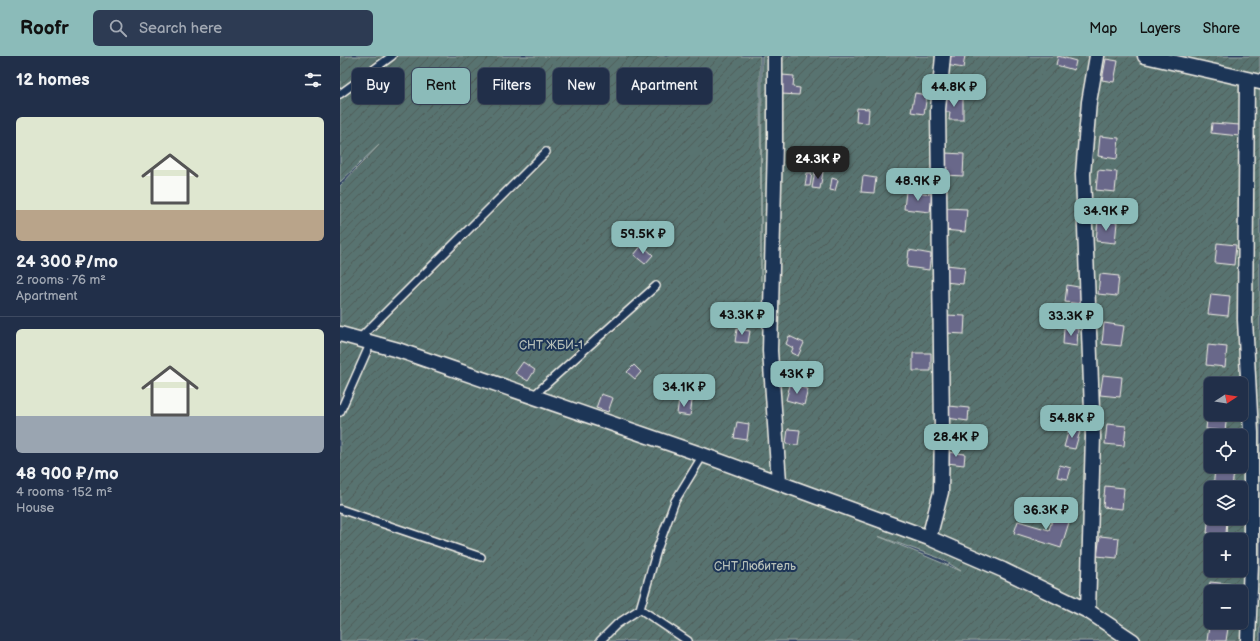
<!DOCTYPE html>
<meta charset="utf-8">
<style>
:root{--surface:#212f49;--page:#2d3b53;--text:#f1f3f6;--muted:#a2a9b4;--line:#3e4a61;--accent:#8bbbb9}
body{margin:0;font-family:"Balsamiq Sans",sans-serif;background:var(--page);color:var(--text);height:100vh;display:flex;flex-direction:column;font-size:15px;white-space:nowrap}
*{box-sizing:border-box;margin:0}
p{font-size:13px;color:var(--muted)}
.icon{flex:none;width:22px;height:22px;fill:none;stroke:currentColor;stroke-width:2;stroke-linecap:round;stroke-linejoin:round}
.map{position:relative;flex:1;overflow:hidden}
.details{display:flex;flex-direction:column;background:var(--surface);width:340px}
.details>*{flex:none}
.top-card{position:absolute;left:12px;top:12px;width:380px;height:36px;display:flex;gap:8px}
.needle{width:26px;rotate:78deg}
.controls{position:absolute;left:864px;top:321px;display:grid;gap:8px}
.controls a{display:grid;place-items:center;width:44px;height:44px;border-radius:6px;background:var(--surface);box-shadow:0 1px 3px #0004,0 0 0 1px var(--line);font-size:20px}
.price{position:absolute;translate:-50% -34px;padding:0 9px;border-radius:8px;background:var(--accent);color:#111;font-size:13px;line-height:26px;filter:drop-shadow(0 1px 2px #0008)}
.price::after{content:'';position:absolute;left:50%;top:24px;width:12px;height:9px;margin-left:-6px;background:inherit;clip-path:polygon(0 0,100% 0,50% 100%)}
.price.selected{background:#222;color:#fff}
ul{padding:0;list-style:none}
li{display:grid;align-content:center;gap:8px;height:212px;padding:0 16px}
li+li{border-top:1px solid var(--line)}
li span{display:grid;place-items:center;height:124px;border-radius:6px;color:#555}
li>.icon{margin-inline-start:auto}
span .icon{width:72px;height:72px;fill:#fffc;stroke-width:1}
li b{font-size:17px}
h2{display:flex;justify-content:space-between;align-items:center;height:48px;padding:0 16px;font-size:17px}
.tag{padding:0 14px;border-radius:6px;background:var(--surface);box-shadow:0 1px 3px #0004,0 0 0 1px var(--line);font-size:14px;line-height:36px}
.tag.selected{background:var(--accent);color:#111}
header{display:flex;align-items:center;gap:24px;box-sizing:border-box;height:56px;padding:0 20px;background:var(--accent);color:#111}
header strong{font-size:19px}
nav{display:flex;gap:22px;margin-inline-start:auto;font-size:14px}
.search{width:280px;height:36px;background:var(--page);display:flex;align-items:center;gap:10px;box-sizing:border-box;padding:0 14px;border-radius:6px;color:var(--muted);font-size:15px}
main{display:flex;flex:1;min-height:0}
.map>svg:first-child{display:block}
.garden{fill:url(#garden-furrows);stroke:#a6b2ac;fill-rule:evenodd}
.building{fill:#69688a;stroke:#f4f1e8}
.lines{fill:none;stroke-linecap:round;stroke-linejoin:round}
.lane-casing{stroke:#f4f1e8;stroke-width:10}
.street-casing{stroke:#f4f1e8;stroke-width:17}
.lane{stroke:#1d3557;stroke-width:7}
.street{stroke:#1d3557;stroke-width:14}
.labels{text-anchor:middle;stroke-width:4;stroke-linejoin:round;paint-order:stroke}
.park-label{font-size:12px;fill:#b6bfb8;stroke:#1d3557}
</style>
<header>
<strong>Roofr</strong>
<div class="search"><svg class="icon" aria-label="search" viewBox="0 0 24 24"><circle cx="10" cy="10" r="6"/><path d="M15 15l6 6"/></svg>Search here</div>
<nav><a>Map</a><a>Layers</a><a>Share</a></nav>
</header>
<main>
<section class="details">
<h2>12 homes<svg class="icon" aria-label="filters" viewBox="0 0 24 24"><path d="M4 7h16M4 17h16"/><circle cx="9" cy="7" r="2"/><circle cx="15" cy="17" r="2"/></svg></h2>
<ul>
<li><span style="background:linear-gradient(#dfe7d0 75%,#b9a48a 0)"><svg class="icon" aria-label="home" viewBox="0 0 24 24"><path d="M3 11l9-7 9 7M6 9v11h12V9"/></svg></span><div><b>24 300 ₽/mo</b><p>2 rooms · 76 m²</p><p>Apartment</p></div></li>
<li><span style="background:linear-gradient(#dfe7d0 70%,#9aa5b1 0)"><svg class="icon" aria-label="home" viewBox="0 0 24 24"><path d="M3 11l9-7 9 7M6 9v11h12V9"/></svg></span><div><b>48 900 ₽/mo</b><p>4 rooms · 152 m²</p><p>House</p></div></li>
</ul>
</section>
<div class="map">
<svg width="920" height="585" viewBox="0 0 920 585">
<defs>
<pattern id="garden-furrows" width="10" height="10" patternUnits="userSpaceOnUse"><rect width="10" height="10" fill="#597370"/><path d="M-1 1l2-2M0 10L10 0M9 11l2-2" fill="none" stroke="#505b59"/></pattern>
</defs>
<rect width="100%" height="100%" fill="#2c3f61"/>
<filter id="ink" filterUnits="userSpaceOnUse"><feTurbulence type="fractalNoise" baseFrequency=".025" numOctaves="2"/><feDisplacementMap in="SourceGraphic" scale="8" xChannelSelector="R" yChannelSelector="G"/><feConvolveMatrix kernelMatrix="1 2 1 2 8 2 1 2 1" color-interpolation-filters="sRGB"/></filter>
<g filter="url(#ink)">
<!-- garden -->
<path class="garden" d="M0,0H420L421,225L422,0H920V585H0V130L39,89L0,126ZM871,328H901V358H871ZM871,380H901V410H871ZM871,432H901V462H871ZM538,480L602,503L621,515ZM871,484H901V514H871ZM871,536H901V566H871Z"/>
<!-- building -->
<path class="building" d="M608,0H625L623,12L606,9Z
M718,0L736,5L734,14L716,9Z
M766,3L778,5L774,26L762,24Z
M442,19L454,20L453,31L460,32L459,39L441,38Z
M575,37L587,39L584,58L571,56Z
M604,42H623V64H609L610,56H604Z
M517,52L529,53L528,67L516,66Z
M872,67L900,69L899,80L871,77Z
M760,80L779,82L777,103L758,100Z
M605,97L624,98L623,120L604,119Z
M758,114L777,116L775,136L756,134Z
M475,115L483,116L480,133L472,132Z
M467,117H472L470,130H465Z
M523,120L536,122L534,137L521,136Z
M492,122L498,124L495,135L490,134Z
M566,135L592,138L590,156L564,153Z
M606,152L627,153L625,176L604,174Z
M758,164L777,166L775,187L756,185Z
M877,187L896,189L894,209L875,207Z
M302,189L313,199L305,208L294,199Z
M569,194L591,198L589,214L567,211Z
M606,209L625,211L623,228L605,226Z
M760,218L779,220L777,240L758,238Z
M727,229L744,232L742,248L725,246Z
M871,238L890,240L888,260L868,258Z
M607,259L625,260L624,278L606,277Z
M764,267L784,270L781,290L762,288Z
M724,272L738,273L737,290L723,288Z
M397,273L410,275L408,287L395,286Z
M449,280L464,287L458,300L451,297L453,292L446,288Z
M868,289L887,291L885,311L866,309Z
M573,297H591V315H573Z
M183,306L195,314L188,325L175,317Z
M294,309L301,316L295,323L287,316Z
M763,319L782,321L780,341L760,339Z
M450,329L468,333L464,349L446,344Z
M261,338L273,342L268,356L256,352Z
M339,343L352,345L350,360L337,358Z
M609,350L629,352L628,365L607,362Z
M868,353L871,354V358H887L885,375L866,373Z
M397,366L409,368L407,384L394,382Z
M767,368L786,370L784,390L765,388Z
M448,373L460,374L458,389L446,388Z
M729,373L740,375L735,393L724,391Z
M608,396L625,398L624,409L607,407Z
M720,409L731,412L728,423L717,421Z
M875,413L894,415L892,432H873Z
M765,430L784,432L782,453L763,451Z
M869,457H871V462H887L886,479L867,477Z
M714,458L730,463L721,492L674,477L678,465L709,474Z
M760,480L779,482L777,502L757,500Z
M870,526L890,528L889,536H871V546H868Z
M869,570L888,572L886,585H867Z"/>
<g class="lines">
<!-- lane casing -->
<g class="lane-casing">
<path id="lane" d="M0,38L52,0
M19,283L206,96
M193,340L316,230
M0,356L31,286
M0,453L141,501
M300,553L317,494L335,445L363,399
M260,585L277,568L300,553L348,585"/>
</g>
<!-- street casing -->
<g class="street-casing">
<path id="street" d="M435,0V86L430,295L439,426
M805,0L920,26
M907,23L905,264L911,377V507L908,585
M0,278L58,294L363,399L589,482L663,514L748,555L793,585
M589,482L601,436L602,371L598,53L603,0
M748,555L753,380L743,118L749,46L757,0"/>
</g>
<!-- lane -->
<use href="#lane" class="lane"/>
<!-- street -->
<use href="#street" class="street"/>
</g>
</g>
<g class="labels">
<!-- park labels -->
<g class="park-label">
<text x="211" y="293">СНТ ЖБИ-1</text>
<text x="415" y="514">СНТ Любитель</text>
</g>
</g>
</svg>
<div class="controls">
<a><svg class="needle" viewBox="-14 -14 28 28"><path d="M0-13l5 13h-10z" fill="#e53935"/><path d="M0 13l5-13h-10z" fill="#a2a9b4"/></svg></a>
<a><svg class="icon" aria-label="locate" viewBox="0 0 24 24"><circle cx="12" cy="12" r="6"/><path d="M12 2v4M12 18v4M2 12h4M18 12h4"/></svg></a>
<a><svg class="icon" aria-label="layers" viewBox="0 0 24 24"><path d="M12 4l9 5-9 5-9-5zM3 14l9 5 9-5"/></svg></a>
<a>+</a>
<a>−</a>
</div>
<b class="price" style="left:614px;top:52px">44.8K ₽</b>
<b class="price selected" style="left:478px;top:124px">24.3K ₽</b>
<b class="price" style="left:578px;top:146px">48.9K ₽</b>
<b class="price" style="left:766px;top:176px">34.9K ₽</b>
<b class="price" style="left:303px;top:199px">59.5K ₽</b>
<b class="price" style="left:402px;top:280px">43.3K ₽</b>
<b class="price" style="left:731px;top:281px">33.3K ₽</b>
<b class="price" style="left:457px;top:339px">43K ₽</b>
<b class="price" style="left:344px;top:352px">34.1K ₽</b>
<b class="price" style="left:732px;top:383px">54.8K ₽</b>
<b class="price" style="left:616px;top:402px">28.4K ₽</b>
<b class="price" style="left:706px;top:475px">36.3K ₽</b>
<div class="top-card">
<a class="tag">Buy</a>
<a class="tag selected">Rent</a>
<a class="tag">Filters</a>
<a class="tag">New</a>
<a class="tag">Apartment</a>
</div>
</div>
</main>
